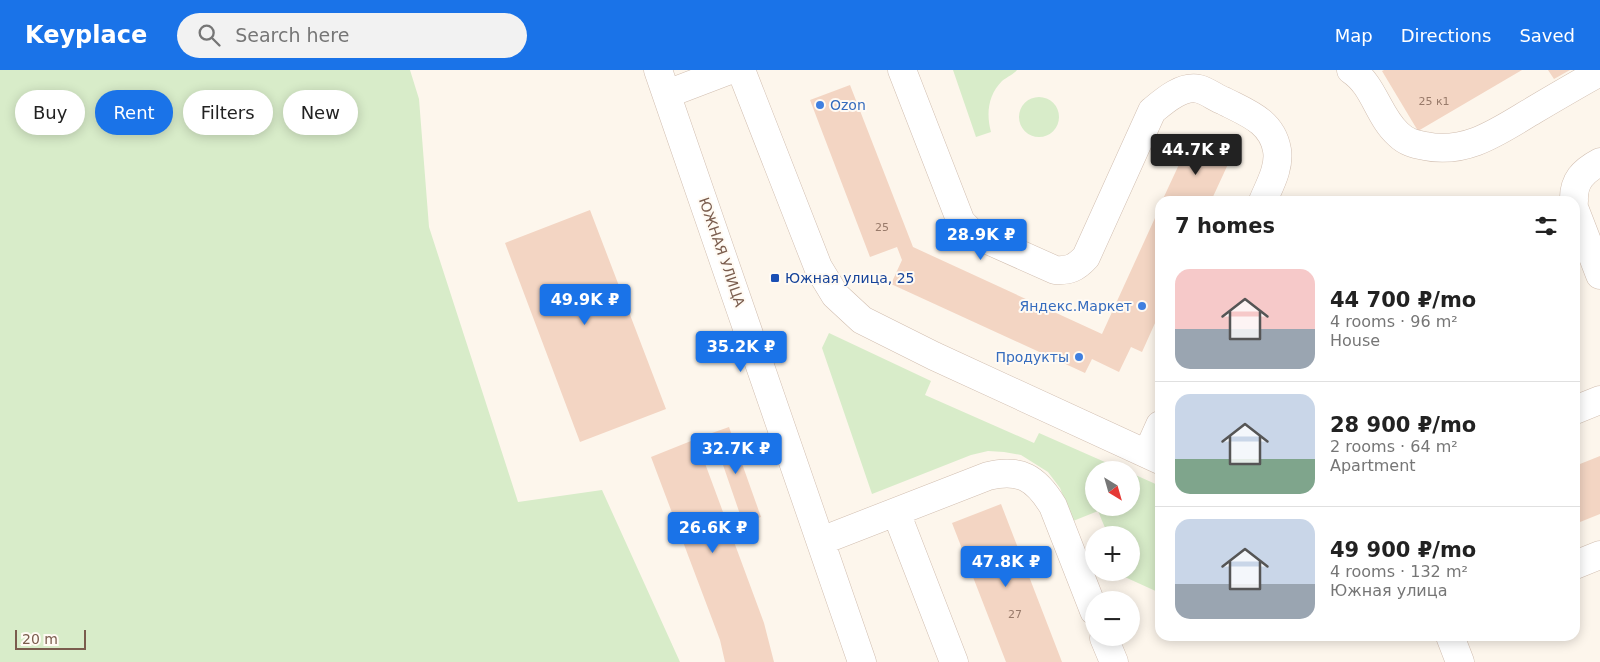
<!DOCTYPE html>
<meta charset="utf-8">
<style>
:root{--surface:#fff;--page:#f2f2f2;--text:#222;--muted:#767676;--line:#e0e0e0;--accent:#1a73e8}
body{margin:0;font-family:"DejaVu Sans",sans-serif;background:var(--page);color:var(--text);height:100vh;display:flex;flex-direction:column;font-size:19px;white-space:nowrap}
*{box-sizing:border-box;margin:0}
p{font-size:16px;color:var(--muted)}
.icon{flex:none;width:28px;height:28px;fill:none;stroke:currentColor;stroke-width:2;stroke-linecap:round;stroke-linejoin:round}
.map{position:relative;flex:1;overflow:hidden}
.side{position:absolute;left:1155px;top:126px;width:425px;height:445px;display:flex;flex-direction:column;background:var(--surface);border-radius:15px;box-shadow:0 2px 12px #0003}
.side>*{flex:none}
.guide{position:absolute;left:15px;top:20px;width:475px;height:45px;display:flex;gap:10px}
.needle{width:32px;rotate:143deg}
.fabs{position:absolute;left:1085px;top:391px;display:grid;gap:10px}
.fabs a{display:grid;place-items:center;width:55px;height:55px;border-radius:50%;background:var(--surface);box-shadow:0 2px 12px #0003;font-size:25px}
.scale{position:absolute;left:15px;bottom:12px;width:71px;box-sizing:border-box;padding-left:5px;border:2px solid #7a5c4d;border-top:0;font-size:14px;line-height:18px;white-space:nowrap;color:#7a5c4d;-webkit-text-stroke:4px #fffaf3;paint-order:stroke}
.price{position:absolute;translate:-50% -42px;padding:0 11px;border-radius:5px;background:var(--accent);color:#fff;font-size:16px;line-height:32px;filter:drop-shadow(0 1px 2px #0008)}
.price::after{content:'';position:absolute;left:50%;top:30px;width:15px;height:11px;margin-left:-8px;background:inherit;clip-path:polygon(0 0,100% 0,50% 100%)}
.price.on{background:#222;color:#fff}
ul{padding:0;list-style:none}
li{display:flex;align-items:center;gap:15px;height:125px;padding:0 20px}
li+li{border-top:1px solid var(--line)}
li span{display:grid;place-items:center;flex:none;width:140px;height:100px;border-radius:15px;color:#555}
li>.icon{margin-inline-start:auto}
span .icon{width:60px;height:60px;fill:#fffc;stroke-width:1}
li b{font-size:21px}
h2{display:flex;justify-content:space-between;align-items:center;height:60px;padding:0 20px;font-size:21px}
.tag{padding:0 18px;border-radius:22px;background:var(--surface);box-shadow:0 2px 12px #0003;font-size:18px;line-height:45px}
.tag.on{background:var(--accent);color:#fff}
header{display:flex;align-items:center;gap:30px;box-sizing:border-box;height:70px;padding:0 25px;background:var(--accent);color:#fff}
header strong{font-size:24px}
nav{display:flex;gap:28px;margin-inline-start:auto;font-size:18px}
.search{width:350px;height:45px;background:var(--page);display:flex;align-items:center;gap:12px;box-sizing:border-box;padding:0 18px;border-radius:28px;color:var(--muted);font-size:19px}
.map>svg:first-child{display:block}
.green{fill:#d8ecc9}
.building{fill:#f3d5c3}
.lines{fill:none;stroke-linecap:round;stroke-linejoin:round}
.minor-casing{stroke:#d1beb0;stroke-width:29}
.minor{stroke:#fff;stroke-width:28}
.shop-dot{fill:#3f7fe0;stroke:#fffaf3;stroke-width:2}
.transit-dot{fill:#1a4fb4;stroke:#fffaf3;stroke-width:2}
.labels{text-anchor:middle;stroke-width:4;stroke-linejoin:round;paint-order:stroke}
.number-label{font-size:11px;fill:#987a6a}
.shop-label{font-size:14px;fill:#366cbe;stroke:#fffaf3;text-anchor:end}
.street-label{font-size:14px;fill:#7a5c4d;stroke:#fffaf3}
.transit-label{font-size:14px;fill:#164399;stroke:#fffaf3;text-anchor:start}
</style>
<header>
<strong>Keyplace</strong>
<div class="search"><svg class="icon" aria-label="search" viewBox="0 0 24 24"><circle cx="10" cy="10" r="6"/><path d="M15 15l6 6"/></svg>Search here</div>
<nav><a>Map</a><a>Directions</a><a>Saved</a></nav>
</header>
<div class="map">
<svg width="1600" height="592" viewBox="0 0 1600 592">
<rect width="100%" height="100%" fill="#fdf6ec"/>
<!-- green -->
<path class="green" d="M0,0H410L419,29L429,157L518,432L602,420L680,592H0Z
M953,0H1017C1014,4 1007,7 1002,11C988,25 986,44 991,62L976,67Z
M1019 47a20 20 0 1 1 40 0a20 20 0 1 1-40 0Z
M829,263L931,311L925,325L1034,373L1039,363L1123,400H1094V438H1131V403L1160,416V523L1116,503L1131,502V465H1108L1098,441L1073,451L1060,418L1048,402L1021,385L1004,382L988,381L971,385L872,424L822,278Z"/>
<!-- building -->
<path class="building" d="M1384,0H1522L1418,61L1382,1Z
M1548,0H1570L1554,9Z
M850,15L913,177L1102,264L1160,137V242L1142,282L1131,277L1119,302L1092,289L1085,303L891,214L902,190L897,177L870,187L810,30Z
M1189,73L1229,92L1211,131H1162Z
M590,140L666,339L580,372L505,173Z
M729,357L761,447L743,453L712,363Z
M696,369L764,553L774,592H725L720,570L651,387Z
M1600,386V444L1575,454V396Z
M1001,434L1062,592H1006L952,453Z"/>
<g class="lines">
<!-- minor casing -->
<g class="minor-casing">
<path id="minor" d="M658,0L862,592
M741,0L818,197L835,225L862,250L934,286L1160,390
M902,0L961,152L972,163L1055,200C1069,201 1076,198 1086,187L1152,41C1164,31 1182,15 1199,19C1207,21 1216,28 1224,31C1247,43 1272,51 1277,80C1280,98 1269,116 1263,131
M1351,0C1374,15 1378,46 1398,64C1406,72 1414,74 1425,76C1467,85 1500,60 1534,40C1556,27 1578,14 1600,2
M667,24L730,0
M1574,131C1573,111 1583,101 1600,92
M1575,140L1600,205
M1575,340L1600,330
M1147,384L1160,355
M896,442L954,592
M821,471L988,406C1020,398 1036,408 1053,436L1094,541
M1575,495L1600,485
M1450,566L1460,592
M1104,568L1114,592"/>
</g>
<!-- minor -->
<use href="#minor" class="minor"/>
</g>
<!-- markers -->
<g class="shop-dot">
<circle cx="820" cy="35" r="5"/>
<circle cx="1142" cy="236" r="5"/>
<circle cx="1079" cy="287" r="5"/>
</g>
<rect class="transit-dot" x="770" y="203" width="10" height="10" rx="2.5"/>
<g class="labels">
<!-- number labels -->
<g class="number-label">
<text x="1434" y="35">25 к1</text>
<text x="882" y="161">25</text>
<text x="1015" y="548">27</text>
</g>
<!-- shop labels -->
<g class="shop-label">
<text x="830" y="40" text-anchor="start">Ozon</text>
<text x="1132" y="241">Яндекс.Маркет</text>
<text x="1069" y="292">Продукты</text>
</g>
<!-- street labels -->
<g class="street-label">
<text transform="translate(722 182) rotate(71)" y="5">ЮЖНАЯ УЛИЦА</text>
</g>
<!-- transit labels -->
<g class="transit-label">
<text x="785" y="213">Южная улица, 25</text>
</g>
</g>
</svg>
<div class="fabs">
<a><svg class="needle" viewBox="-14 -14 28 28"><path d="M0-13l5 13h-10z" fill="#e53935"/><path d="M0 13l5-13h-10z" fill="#767676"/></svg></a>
<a>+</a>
<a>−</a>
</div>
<div class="scale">20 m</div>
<b class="price on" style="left:1196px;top:106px">44.7K ₽</b>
<b class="price" style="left:981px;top:191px">28.9K ₽</b>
<b class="price" style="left:585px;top:256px">49.9K ₽</b>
<b class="price" style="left:741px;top:303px">35.2K ₽</b>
<b class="price" style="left:736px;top:405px">32.7K ₽</b>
<b class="price" style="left:713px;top:484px">26.6K ₽</b>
<b class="price" style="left:1006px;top:518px">47.8K ₽</b>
<div class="guide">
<a class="tag">Buy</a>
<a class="tag on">Rent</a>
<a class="tag">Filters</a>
<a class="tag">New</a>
</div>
<section class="side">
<h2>7 homes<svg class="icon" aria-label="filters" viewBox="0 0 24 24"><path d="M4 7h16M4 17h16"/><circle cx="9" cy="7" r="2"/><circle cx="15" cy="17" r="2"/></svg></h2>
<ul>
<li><span style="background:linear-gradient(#f6c9c9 60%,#9aa5b1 0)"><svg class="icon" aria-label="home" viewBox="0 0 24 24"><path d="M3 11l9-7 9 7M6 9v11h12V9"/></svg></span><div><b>44 700 ₽/mo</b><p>4 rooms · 96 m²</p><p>House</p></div></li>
<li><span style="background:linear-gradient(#c9d6e8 65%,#7fa58c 0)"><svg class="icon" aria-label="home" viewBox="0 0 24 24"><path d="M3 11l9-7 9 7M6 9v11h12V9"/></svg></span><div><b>28 900 ₽/mo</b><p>2 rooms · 64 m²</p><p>Apartment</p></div></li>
<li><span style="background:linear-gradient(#c9d6e8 65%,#9aa5b1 0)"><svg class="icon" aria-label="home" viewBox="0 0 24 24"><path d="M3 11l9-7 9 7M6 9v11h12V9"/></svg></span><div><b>49 900 ₽/mo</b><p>4 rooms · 132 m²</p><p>Южная улица</p></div></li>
</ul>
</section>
</div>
